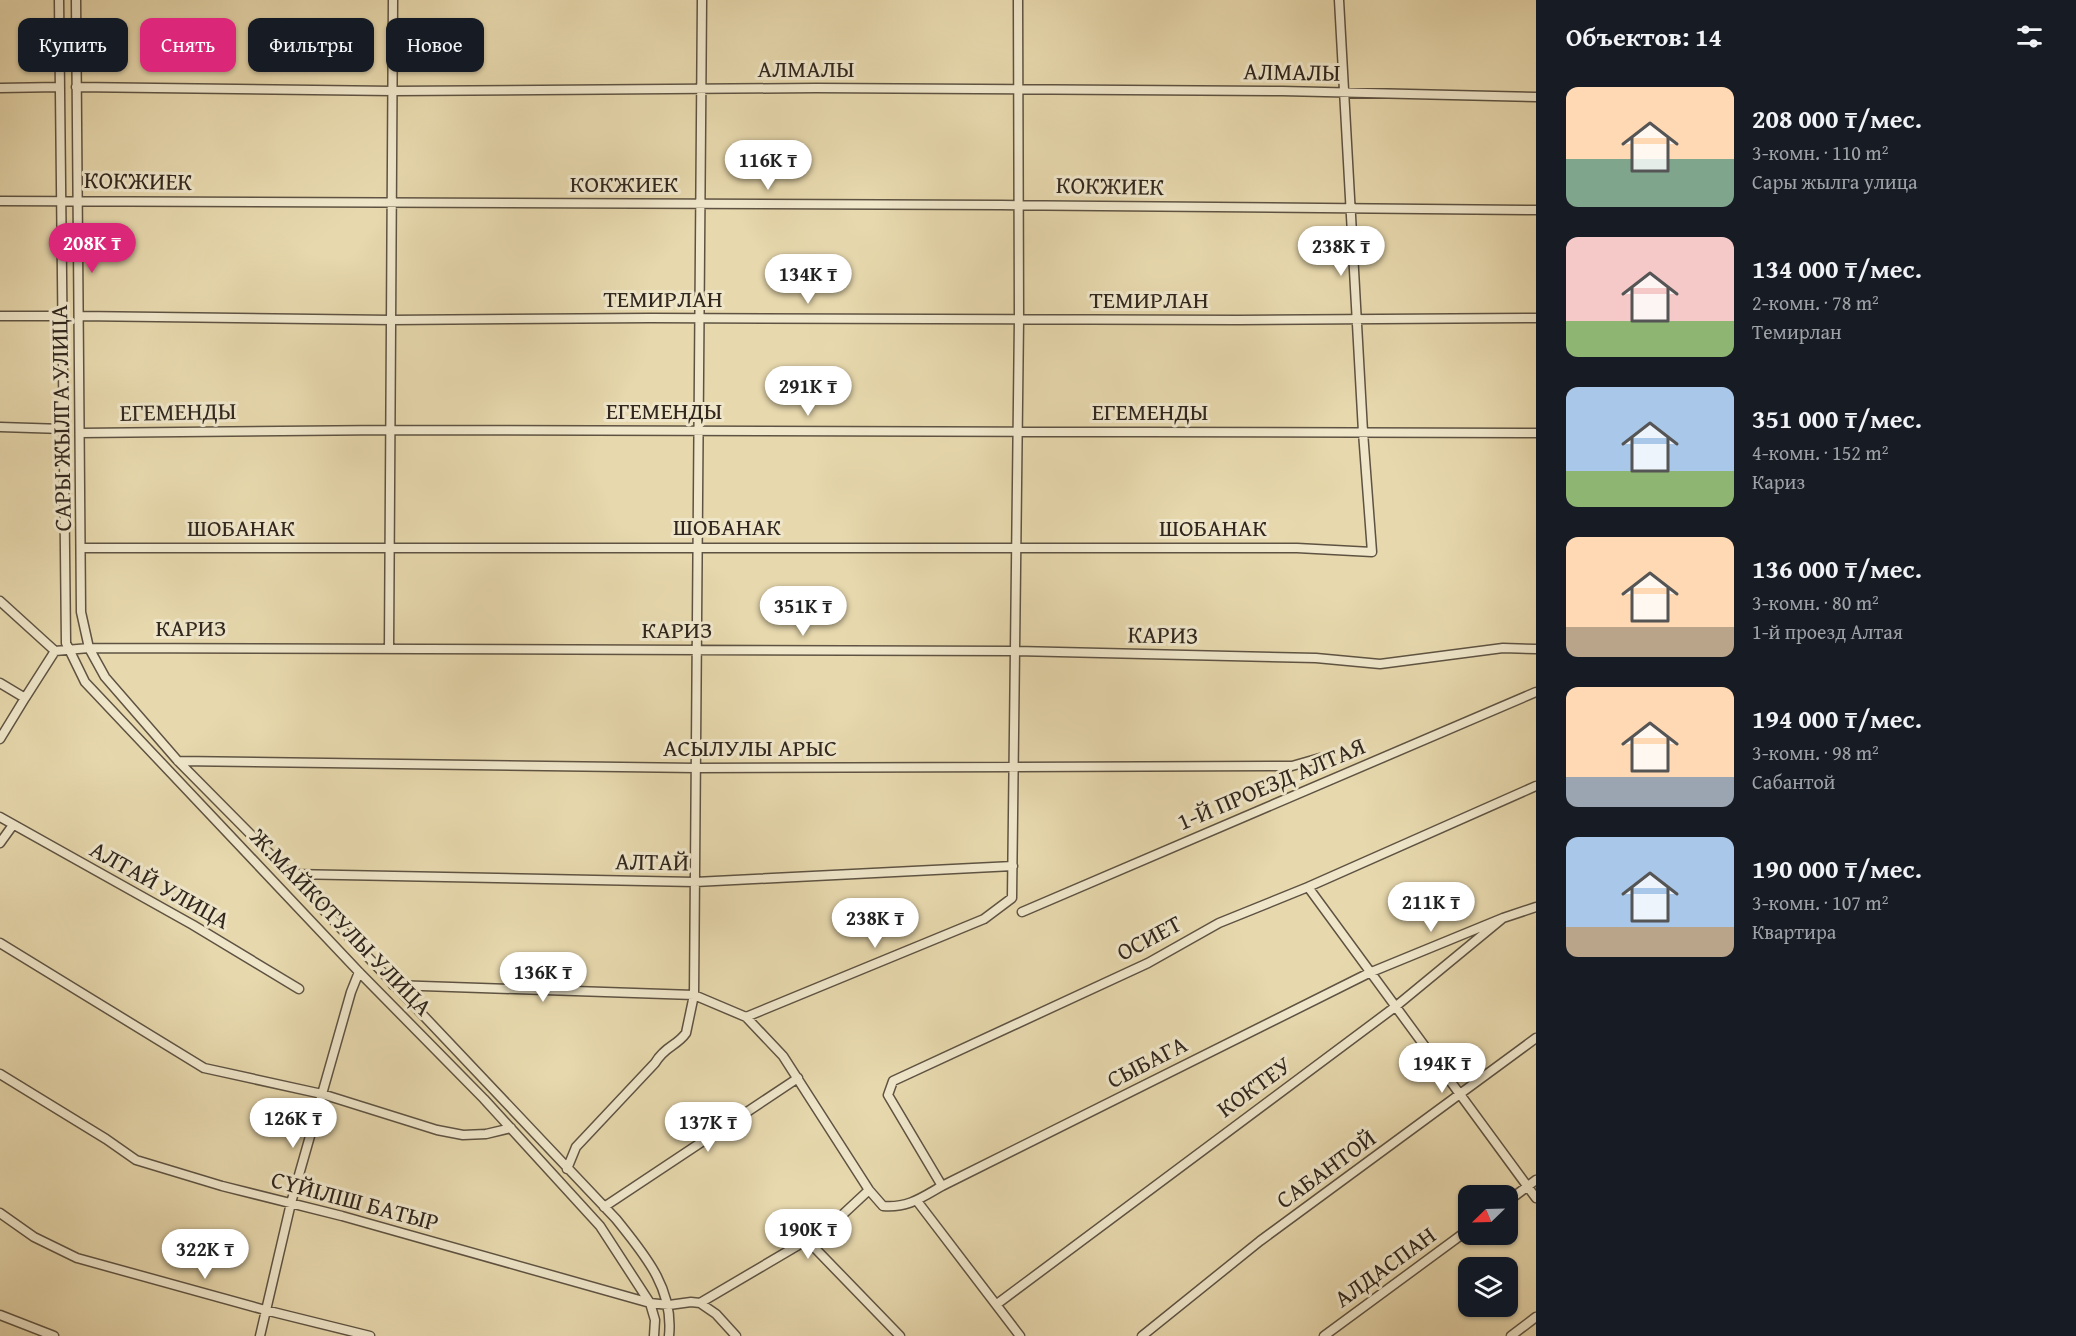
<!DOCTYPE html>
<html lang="ru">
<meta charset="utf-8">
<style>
:root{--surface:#171b24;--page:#242831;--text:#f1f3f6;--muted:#9ea1a6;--accent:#db2777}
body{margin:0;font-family:"Gentium Book Plus",serif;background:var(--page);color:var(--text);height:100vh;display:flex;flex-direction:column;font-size:22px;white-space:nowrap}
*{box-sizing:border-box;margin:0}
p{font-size:20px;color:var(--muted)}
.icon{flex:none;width:33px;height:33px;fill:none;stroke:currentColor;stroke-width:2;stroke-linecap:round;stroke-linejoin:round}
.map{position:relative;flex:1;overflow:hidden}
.panel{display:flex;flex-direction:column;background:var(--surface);width:540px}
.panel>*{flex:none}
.guide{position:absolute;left:18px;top:18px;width:570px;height:54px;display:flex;gap:12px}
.needle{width:39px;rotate:247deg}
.buttons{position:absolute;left:1458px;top:1185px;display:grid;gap:12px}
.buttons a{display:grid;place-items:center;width:60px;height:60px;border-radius:12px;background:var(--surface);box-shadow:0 2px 4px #0004;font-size:30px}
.price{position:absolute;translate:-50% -51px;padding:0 14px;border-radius:21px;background:#fff;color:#222;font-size:20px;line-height:39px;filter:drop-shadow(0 2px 3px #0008)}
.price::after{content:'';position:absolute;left:50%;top:36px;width:18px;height:14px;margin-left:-9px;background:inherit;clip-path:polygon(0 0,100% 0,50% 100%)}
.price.on{background:var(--accent);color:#fff}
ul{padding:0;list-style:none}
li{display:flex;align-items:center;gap:18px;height:150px;padding:0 30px}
li span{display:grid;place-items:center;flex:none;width:168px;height:120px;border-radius:12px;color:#555}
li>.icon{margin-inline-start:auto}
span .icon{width:72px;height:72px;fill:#fffc;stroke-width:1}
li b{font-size:26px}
h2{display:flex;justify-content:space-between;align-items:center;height:72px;padding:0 30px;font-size:26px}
.tag{padding:0 21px;border-radius:12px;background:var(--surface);box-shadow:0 2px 4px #0004;font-size:21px;line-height:54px}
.tag.on{background:var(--accent);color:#fff}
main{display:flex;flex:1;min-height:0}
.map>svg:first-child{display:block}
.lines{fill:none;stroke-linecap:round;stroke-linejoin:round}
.minor-casing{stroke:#5e5342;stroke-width:11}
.minor{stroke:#efe6ca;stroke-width:8}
.labels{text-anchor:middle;stroke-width:6;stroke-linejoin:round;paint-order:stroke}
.street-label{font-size:24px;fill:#31271e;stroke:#efe6ca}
</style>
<main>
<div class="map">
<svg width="1536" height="1336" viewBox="0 0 1536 1336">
<rect width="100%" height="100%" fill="#e7d8ad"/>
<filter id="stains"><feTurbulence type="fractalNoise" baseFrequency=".00333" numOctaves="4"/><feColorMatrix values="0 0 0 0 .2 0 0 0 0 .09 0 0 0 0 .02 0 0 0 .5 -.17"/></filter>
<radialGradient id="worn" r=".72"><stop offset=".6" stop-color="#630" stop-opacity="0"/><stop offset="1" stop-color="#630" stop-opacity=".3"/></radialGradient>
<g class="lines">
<!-- minor casing -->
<g class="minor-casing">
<path id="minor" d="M59,0L66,643L85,682L359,972L484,1099L600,1226L650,1303L655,1320L654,1336
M76,0L81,612L89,648L105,677L178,761L278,862L616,1219C644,1254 674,1288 669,1336
M76,87L393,91L816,88L1282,91L1536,97
M0,88L59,87
M0,201L1002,205L1536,210
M0,316H61
M79,316L391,320L650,318L1238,320L1536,318
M0,427L63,429
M80,433L389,430L1536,433
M82,548H1297L1372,552L1363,432L1339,0
M0,601L55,651
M389,649L393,0
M0,683L25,698L55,651L89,648L1014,651L1316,658L1380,664L1503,648L1536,649
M0,739L25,698
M178,761L696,768L1292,766L1320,758
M0,817L193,925L299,989
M0,843L13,825
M290,874L695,882L1013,866
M1308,887L1536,1198
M1022,912L1536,692
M0,943L204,1068L322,1094L437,1130L463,1135L486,1134L511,1128
M393,985L694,995L746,1017L783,1056L869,1190L883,1206C908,1208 921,1198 942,1186L1369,973L1503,918
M746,1017L984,919L1012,898L1019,319L1018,0
M0,1074L106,1139L136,1160L222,1186L342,1216L650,1303L669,1305L691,1302L700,1303L716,1314L736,1336
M567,1169L576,1147L655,1063C665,1046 677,1046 686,1033L694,995L702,0
M942,1186L888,1095L893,1081L1148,963L1219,923L1308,887L1536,786
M917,1201L1020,1336
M1508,1201L1536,1180
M604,1207L798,1078
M0,1213L34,1237L77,1258L265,1310L370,1336
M807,1240L840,1217L869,1190
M700,1303L807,1240L900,1336
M997,1304L1395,1007L1503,918L1536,907
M0,1315L54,1336
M260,1336L291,1203L351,992L359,972
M1142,1336L1260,1241L1536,1038
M1324,1336L1468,1230
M1511,1336L1536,1317"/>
</g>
<!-- minor -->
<use href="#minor" class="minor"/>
</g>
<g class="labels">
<!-- street labels -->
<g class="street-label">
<text x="806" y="77">АЛМАЛЫ</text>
<text transform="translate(1292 72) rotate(1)" y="8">АЛМАЛЫ</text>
<text transform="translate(138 181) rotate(1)" y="8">КОКЖИЕК</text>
<text x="624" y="192">КОКЖИЕК</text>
<text transform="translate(1110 186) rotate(1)" y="8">КОКЖИЕК</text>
<text x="663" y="307">ТЕМИРЛАН</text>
<text x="1149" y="308">ТЕМИРЛАН</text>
<text x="664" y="419">ЕГЕМЕНДЫ</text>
<text transform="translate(178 412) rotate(-1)" y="8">ЕГЕМЕНДЫ</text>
<text x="1150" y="420">ЕГЕМЕНДЫ</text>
<text transform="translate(61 418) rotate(-91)" y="8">САРЫ ЖЫЛГА УЛИЦА</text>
<text x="727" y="535">ШОБАНАК</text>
<text x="241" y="536">ШОБАНАК</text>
<text x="1213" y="536">ШОБАНАК</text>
<text x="191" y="636">КАРИЗ</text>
<text x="677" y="638">КАРИЗ</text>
<text transform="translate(1163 635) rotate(1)" y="8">КАРИЗ</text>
<text x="750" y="756">АСЫЛУЛЫ АРЫС</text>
<text transform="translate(1271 784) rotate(-23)" y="8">1-Й ПРОЕЗД АЛТАЯ</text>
<text transform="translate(652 862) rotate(1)" y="8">АЛТАЙ</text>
<text transform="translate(160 885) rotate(29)" y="8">АЛТАЙ УЛИЦА</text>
<text transform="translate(341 922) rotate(46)" y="8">Ж.МАЙКОТУЛЫ УЛИЦА</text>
<text transform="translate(1149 938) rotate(-28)" y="8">ОСИЕТ</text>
<text transform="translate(1147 1062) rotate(-27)" y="8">СЫБАГА</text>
<text transform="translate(1254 1087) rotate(-36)" y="8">КОКТЕУ</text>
<text transform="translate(1326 1169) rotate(-36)" y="8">САБАНТОЙ</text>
<text transform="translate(355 1201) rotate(15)" y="8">СҮЙІЛІШ БАТЫР</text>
<text transform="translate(1385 1267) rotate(-36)" y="8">АЛДАСПАН</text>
</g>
</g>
<rect width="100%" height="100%" filter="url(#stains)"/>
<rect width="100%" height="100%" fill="url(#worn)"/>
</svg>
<div class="buttons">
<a><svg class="needle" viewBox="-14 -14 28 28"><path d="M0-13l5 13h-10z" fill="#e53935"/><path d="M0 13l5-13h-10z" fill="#9ea1a6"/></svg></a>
<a><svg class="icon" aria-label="layers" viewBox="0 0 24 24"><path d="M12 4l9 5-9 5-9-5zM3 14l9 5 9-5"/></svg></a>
</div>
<b class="price" style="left:768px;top:191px">116K ₸</b>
<b class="price on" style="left:92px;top:274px">208K ₸</b>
<b class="price" style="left:1341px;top:277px">238K ₸</b>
<b class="price" style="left:808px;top:305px">134K ₸</b>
<b class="price" style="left:808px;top:417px">291K ₸</b>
<b class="price" style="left:803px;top:637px">351K ₸</b>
<b class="price" style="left:1431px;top:933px">211K ₸</b>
<b class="price" style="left:875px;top:949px">238K ₸</b>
<b class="price" style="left:543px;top:1003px">136K ₸</b>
<b class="price" style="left:1442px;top:1094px">194K ₸</b>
<b class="price" style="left:293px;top:1149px">126K ₸</b>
<b class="price" style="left:708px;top:1153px">137K ₸</b>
<b class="price" style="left:808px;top:1260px">190K ₸</b>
<b class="price" style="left:205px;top:1280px">322K ₸</b>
<div class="guide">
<a class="tag">Купить</a>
<a class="tag on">Снять</a>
<a class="tag">Фильтры</a>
<a class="tag">Новое</a>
</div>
</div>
<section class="panel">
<h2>Объектов: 14<svg class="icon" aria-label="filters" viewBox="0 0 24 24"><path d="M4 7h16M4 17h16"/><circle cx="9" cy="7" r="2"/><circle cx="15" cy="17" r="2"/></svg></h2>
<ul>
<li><span style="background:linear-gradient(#ffd9b3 60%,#7fa58c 0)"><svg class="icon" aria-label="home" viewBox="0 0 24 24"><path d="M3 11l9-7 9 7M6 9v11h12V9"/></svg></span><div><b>208 000 ₸/мес.</b><p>3-комн. · 110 m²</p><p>Сары жылга улица</p></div></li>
<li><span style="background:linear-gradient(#f6c9c9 70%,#8fb573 0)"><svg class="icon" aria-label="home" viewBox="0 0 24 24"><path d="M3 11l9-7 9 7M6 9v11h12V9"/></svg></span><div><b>134 000 ₸/мес.</b><p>2-комн. · 78 m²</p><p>Темирлан</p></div></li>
<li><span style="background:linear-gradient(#a9c7e8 70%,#8fb573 0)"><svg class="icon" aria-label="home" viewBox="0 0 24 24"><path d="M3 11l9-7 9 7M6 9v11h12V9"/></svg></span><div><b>351 000 ₸/мес.</b><p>4-комн. · 152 m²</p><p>Кариз</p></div></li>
<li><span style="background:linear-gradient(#ffd9b3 75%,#b9a48a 0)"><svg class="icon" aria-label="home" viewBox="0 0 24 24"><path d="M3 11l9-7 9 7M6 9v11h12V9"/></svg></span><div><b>136 000 ₸/мес.</b><p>3-комн. · 80 m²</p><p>1-й проезд Алтая</p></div></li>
<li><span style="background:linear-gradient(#ffd9b3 75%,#9aa5b1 0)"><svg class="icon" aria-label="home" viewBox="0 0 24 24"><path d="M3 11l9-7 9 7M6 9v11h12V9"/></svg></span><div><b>194 000 ₸/мес.</b><p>3-комн. · 98 m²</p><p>Сабантой</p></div></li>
<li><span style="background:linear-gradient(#a9c7e8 75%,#b9a48a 0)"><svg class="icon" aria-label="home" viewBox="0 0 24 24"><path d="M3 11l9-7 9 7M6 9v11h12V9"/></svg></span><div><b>190 000 ₸/мес.</b><p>3-комн. · 107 m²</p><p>Квартира</p></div></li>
</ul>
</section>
</main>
